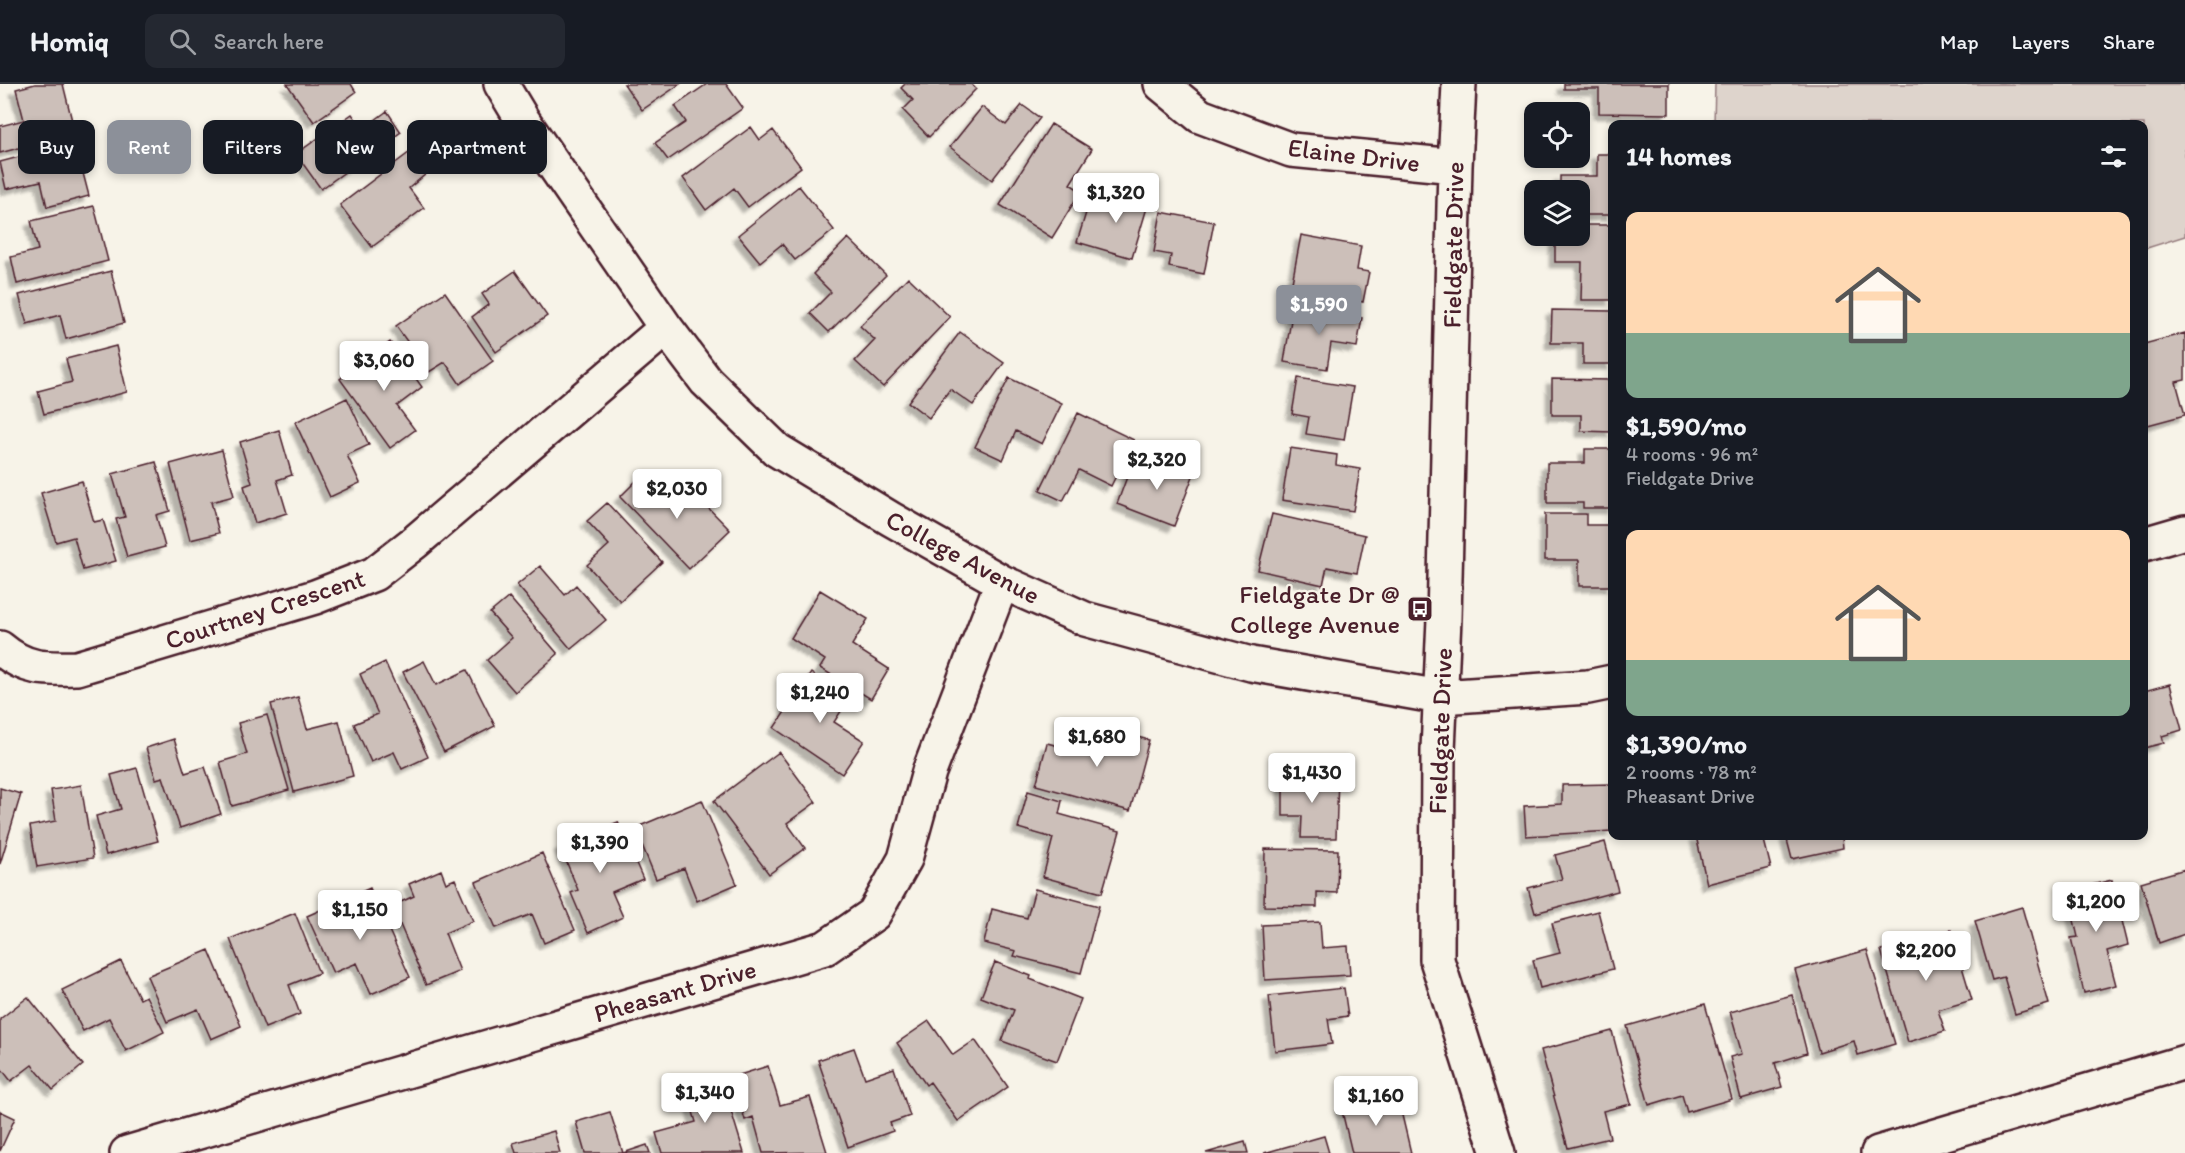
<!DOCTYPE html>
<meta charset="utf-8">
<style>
:root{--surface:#171b24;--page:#242831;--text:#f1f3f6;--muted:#9ea1a6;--line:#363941;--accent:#8c9099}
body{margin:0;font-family:Itim,sans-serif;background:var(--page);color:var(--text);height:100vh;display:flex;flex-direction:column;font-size:22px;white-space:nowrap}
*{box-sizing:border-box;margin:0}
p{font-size:20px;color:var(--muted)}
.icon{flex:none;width:33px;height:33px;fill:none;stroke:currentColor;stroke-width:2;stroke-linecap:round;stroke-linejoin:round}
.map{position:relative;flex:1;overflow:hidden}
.panel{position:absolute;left:1608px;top:36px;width:540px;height:720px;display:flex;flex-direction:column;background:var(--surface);border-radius:12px;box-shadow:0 3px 9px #0003}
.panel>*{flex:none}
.guide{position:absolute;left:18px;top:36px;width:570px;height:54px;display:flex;gap:12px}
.tools{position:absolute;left:1524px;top:18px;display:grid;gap:12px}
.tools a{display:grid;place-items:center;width:66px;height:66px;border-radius:12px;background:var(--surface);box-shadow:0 3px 9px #0003;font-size:30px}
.price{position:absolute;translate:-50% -51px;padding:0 14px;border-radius:6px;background:#fff;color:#222;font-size:20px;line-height:39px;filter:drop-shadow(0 2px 3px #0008)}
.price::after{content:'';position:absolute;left:50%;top:36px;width:18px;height:14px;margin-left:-9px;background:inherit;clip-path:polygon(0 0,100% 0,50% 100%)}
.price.selected{background:var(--accent);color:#fff}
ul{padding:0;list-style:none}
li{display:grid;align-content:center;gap:12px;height:318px;padding:0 18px}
li span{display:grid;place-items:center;height:186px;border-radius:12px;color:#555}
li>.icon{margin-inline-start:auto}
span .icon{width:108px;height:108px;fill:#fffc;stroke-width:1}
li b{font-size:26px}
h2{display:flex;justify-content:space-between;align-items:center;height:72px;padding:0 18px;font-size:26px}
.chip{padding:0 21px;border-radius:12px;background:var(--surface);box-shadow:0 3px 9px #0003;font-size:21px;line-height:54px}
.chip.selected{background:var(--accent);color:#fff}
header{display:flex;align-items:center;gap:36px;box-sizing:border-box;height:84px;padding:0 30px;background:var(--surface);border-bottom:2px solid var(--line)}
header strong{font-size:28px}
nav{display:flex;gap:33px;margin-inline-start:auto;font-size:21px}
.search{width:420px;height:54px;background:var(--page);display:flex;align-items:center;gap:15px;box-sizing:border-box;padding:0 21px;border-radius:12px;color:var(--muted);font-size:22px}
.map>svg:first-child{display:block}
.green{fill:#ded4cc;stroke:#947a7c;stroke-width:1.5}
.building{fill:#ccbfb9;stroke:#4a1f2b;stroke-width:1.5;filter:url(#shadow)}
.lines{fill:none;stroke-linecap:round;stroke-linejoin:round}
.street-casing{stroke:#4a1f2b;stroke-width:38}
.street{stroke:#f7f3e8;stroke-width:33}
.labels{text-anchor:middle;stroke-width:4.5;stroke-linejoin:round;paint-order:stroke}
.street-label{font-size:26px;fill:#4a1f2b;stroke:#f7f3e8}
.poi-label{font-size:26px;fill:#4a1f2b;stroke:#f7f3e8;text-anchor:end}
</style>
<header>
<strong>Homiq</strong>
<div class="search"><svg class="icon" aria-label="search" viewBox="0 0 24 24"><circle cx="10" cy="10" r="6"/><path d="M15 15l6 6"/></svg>Search here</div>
<nav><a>Map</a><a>Layers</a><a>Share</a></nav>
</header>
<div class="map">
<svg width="2185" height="1069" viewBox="0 0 2185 1069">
<defs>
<filter id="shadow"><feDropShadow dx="-5.5" dy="5.5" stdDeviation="1.5" flood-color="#0004"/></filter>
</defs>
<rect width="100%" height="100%" fill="#f7f3e8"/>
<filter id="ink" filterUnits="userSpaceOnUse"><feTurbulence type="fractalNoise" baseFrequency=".0167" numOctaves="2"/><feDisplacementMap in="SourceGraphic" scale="12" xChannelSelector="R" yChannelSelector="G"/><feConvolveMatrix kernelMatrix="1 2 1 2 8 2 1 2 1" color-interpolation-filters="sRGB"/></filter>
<g filter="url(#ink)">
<!-- green -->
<path class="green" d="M1715,0H2185V152L2144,165V40H1714Z"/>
<!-- building -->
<path class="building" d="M35,0H63L75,49L0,69V42L24,36L16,5Z
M287,0H351L356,8L314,38Z
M624,0H680L642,26Z
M707,0H726L743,24L668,76L655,59L686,38L675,22Z
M905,0H971L976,5L929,53L903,26L913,16L901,4Z
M1564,0H1669V30L1599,29V5H1564Z
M1022,21L1040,34L992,96L950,63L982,23L1006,41Z
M387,27L401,48L321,105L296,70L352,30L363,45Z
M1051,40L1092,65L1070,100L1081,107L1052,154L1000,121Z
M751,43L760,56L773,46L801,83L748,123L734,104L706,126L683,94Z
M75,58L89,112L47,123L41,97L6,105L0,78Z
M410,68L426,90L409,104L424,124L372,163L340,121Z
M1597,70H1612V131H1580V106H1560V92H1597Z
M1129,100L1152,107L1132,174L1077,158L1089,119L1120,128Z
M799,102L834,146L795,176L782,160L760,178L738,151Z
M94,122L108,177L17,200L11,173L38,166L31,137Z
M1161,128L1214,138L1204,190L1169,183L1171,171L1154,168Z
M1580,141H1612V216H1581L1582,178H1555V152H1580Z
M1301,151L1361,162L1357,186L1369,188L1363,218L1291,204Z
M848,154L886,191L829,248L810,229L831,208L813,190Z
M111,187L124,239L66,255L60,231L27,240L19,211Z
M515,187L547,232L496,268L472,233L489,220L482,210Z
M908,193L950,233L883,303L855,277L875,256L860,242Z
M445,208L493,277L460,300L445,278L429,288L396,242Z
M1293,224L1362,234L1357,263L1331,259L1327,285L1284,278Z
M1552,226L1612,227V280H1583V259H1551Z
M960,248L1004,279L973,321L950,305L929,334L908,318Z
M2185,249V296L2176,298L2185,331L2144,342V260Z
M390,258L422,303L397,322L415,346L390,364L340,295Z
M116,262L127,308L44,330L38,307L72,298L66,275Z
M1009,294L1062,319L1042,360L1016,347L1003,376L975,363Z
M1298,294L1353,303L1344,356L1306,350L1309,333L1292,330Z
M1552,295L1612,296V348L1581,347V331H1552Z
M347,314L369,361L347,371L360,399L330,413L295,338Z
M1078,329L1134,356L1111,402L1079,386L1063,417L1040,406Z
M279,346L292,391L277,396L287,429L255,439L244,402L252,399L240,358Z
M1290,364L1337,371L1336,381L1360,385L1353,427L1282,416Z
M1585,365H1612V424H1583V419H1547V379H1585Z
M222,366L234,412L211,418L219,449L190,456L170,380Z
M1160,374L1195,387L1174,442L1117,420L1131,382L1154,390Z
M156,378L170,427L156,431L165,463L127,473L116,435L125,433L112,390Z
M642,391L666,417L685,400L730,446L689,485L620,413Z
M82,397L94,438L103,436L116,477L83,486L74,453L56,458L41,409Z
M607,419L662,478L620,517L587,481L609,461L587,437Z
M1272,430L1365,451L1357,489L1327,483L1323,501L1258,486Z
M1545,430H1586V441H1612V502H1579V476H1545Z
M540,482L565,511L576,501L606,536L571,565L517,501Z
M820,506L868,535L852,561L889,585L871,615L820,584L825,576L791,554Z
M509,513L558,570L515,608L487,576L512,554L490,529Z
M424,577L436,601L467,586L495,642L444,668L403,588Z
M385,578L428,673L402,685L394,668L371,678L354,640L378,630L360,590Z
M811,589L849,615L834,638L864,657L842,690L774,644Z
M2170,600L2182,646L2162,652L2164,659L2144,664V607Z
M298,613L307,645L339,637L353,692L294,708L271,620Z
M267,631L289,706L232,722L220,678L247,670L238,639Z
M1089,640L1149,656L1130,727L1036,701L1047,659L1082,668Z
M174,655L185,689L205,683L221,730L180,744L163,693L156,695L146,664Z
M779,668L816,718L787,739L805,764L769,790L714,717Z
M137,684L158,757L106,771L96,732L121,725L111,691Z
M1283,691L1338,693L1336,754H1301L1302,732H1283Z
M1612,700V747L1526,752L1524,722L1562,720V701Z
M81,701L93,774L37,783L30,742L56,737L51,706Z
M0,704L21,710L0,780Z
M1028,707L1062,717L1059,730L1120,747L1102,809L1043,793L1053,754L1018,744Z
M702,716L737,800L697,817L684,784L656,795L635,744Z
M618,738L643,795L612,808L623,833L588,849L571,809L578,806L560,762Z
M1696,752H1763L1771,784L1707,800Z
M1786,752H1842L1843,764L1792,775Z
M1605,758L1618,807L1535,829L1528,804L1562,795L1555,771Z
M1265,765L1338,766L1337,809L1317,808V823L1264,822Z
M542,769L575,846L544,859L532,830L496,844L476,798Z
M2185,785V850L2159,859L2141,798Z
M441,786L446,799L455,795L473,837L445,849L460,887L426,901L392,822L414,812L409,800Z
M2112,796L2128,861L2107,867L2116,901L2084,909L2071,854L2078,853L2067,807Z
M370,804L410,893L371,910L357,879L333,889L307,832Z
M1035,805L1099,822L1081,889L1014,872L1016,867L984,859L992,825L1027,834Z
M2022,823L2049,920L2015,930L2004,893L1992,896L1975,837Z
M1598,827L1613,885L1540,904L1533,876L1560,869L1552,839Z
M295,829L319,889L289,901L300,930L265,944L230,855Z
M1320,838L1322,864L1348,862L1350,891L1265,896L1262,841Z
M1951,846L1972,916L1938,926L1945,947L1908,958L1881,866Z
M209,866L241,942L211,955L198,925L167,938L147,892Z
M1867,866L1895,960L1858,971L1854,957L1819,968L1795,886Z
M121,877L140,915L146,912L164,948L126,967L109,934L83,947L62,906Z
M995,878L1031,892L1030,895L1081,915L1057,977L1002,957L1014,926L981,913Z
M1344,904L1348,932L1328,935L1332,960L1275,967L1269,912Z
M1792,911L1807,969L1775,979L1782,1003L1741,1015L1730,973L1742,970L1730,928Z
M28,913L83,981L53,1006L32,981L11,997L0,983V935Z
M1705,920L1732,1015L1687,1028L1682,1011L1649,1021L1627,942Z
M929,937L953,971L975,956L1008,1003L958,1037L930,998L926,1001L897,959Z
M1612,947L1631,1020L1603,1027L1610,1054L1568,1064L1541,966Z
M854,964L865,994L894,984L910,1032L890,1039L893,1047L848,1063L818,976Z
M768,982L780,1021L810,1013L827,1068L763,1069L753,1033L745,1036L733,993Z
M721,994L744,1069H662L656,1049L696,1038L686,1004Z
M1397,1010L1411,1069H1352L1341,1023Z
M0,1027L15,1034L0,1067Z
M610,1028L623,1069L647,1061L650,1069H585L576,1038Z
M554,1047L560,1069H516L513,1059Z
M1324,1052L1329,1069H1264Z
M1245,1058L1248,1069H1206Z"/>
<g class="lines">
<!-- street casing -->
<g class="street-casing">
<path id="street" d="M501,0L522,35L666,244L706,297L777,366L891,435L1002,498L1085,535L1251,580L1440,613L1588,603L1612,598
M1161,0L1200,32L1291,66L1455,82
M1459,0L1455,82L1444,535L1438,666L1437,876L1498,1069
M2144,460L2185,448
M0,564C26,586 45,585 77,584L315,513L374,490L415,458L666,244
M127,1069L825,864L874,830L905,775L929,688L1002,498
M1878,1069L2185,978"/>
</g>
<!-- street -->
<use href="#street" class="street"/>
</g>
</g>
<!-- icons -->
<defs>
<g id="bus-square" transform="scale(1.35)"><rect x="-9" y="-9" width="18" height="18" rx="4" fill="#4a1f2b" stroke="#f7f3e8"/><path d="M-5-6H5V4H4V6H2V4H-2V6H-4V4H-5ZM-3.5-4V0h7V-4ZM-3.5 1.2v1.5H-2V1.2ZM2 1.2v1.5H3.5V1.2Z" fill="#fff"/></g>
</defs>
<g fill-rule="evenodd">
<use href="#bus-square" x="1420" y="525"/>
</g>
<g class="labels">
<!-- street labels -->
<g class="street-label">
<text transform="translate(1354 71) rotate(7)" y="9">Elaine Drive</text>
<text transform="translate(1453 161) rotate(-89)" y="9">Fieldgate Drive</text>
<text transform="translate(963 473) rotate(28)" y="9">College Avenue</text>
<text transform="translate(265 525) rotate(-18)" y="9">Courtney Crescent</text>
<text transform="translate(1440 647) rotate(-88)" y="9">Fieldgate Drive</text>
<text transform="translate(675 907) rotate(-16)" y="9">Pheasant Drive</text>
</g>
<!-- poi labels -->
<g class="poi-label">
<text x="1400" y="519">Fieldgate Dr @<tspan x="1400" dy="30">College Avenue</tspan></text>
</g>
</g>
</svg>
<div class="tools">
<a><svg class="icon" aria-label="locate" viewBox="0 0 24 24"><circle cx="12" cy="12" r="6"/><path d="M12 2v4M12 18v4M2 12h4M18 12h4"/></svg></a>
<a><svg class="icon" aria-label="layers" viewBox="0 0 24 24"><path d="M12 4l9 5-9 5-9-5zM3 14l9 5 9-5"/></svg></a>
</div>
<b class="price" style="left:1116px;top:140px">$1,320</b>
<b class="price selected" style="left:1319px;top:252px">$1,590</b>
<b class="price" style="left:384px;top:308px">$3,060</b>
<b class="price" style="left:1157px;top:407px">$2,320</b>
<b class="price" style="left:677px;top:436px">$2,030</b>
<b class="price" style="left:820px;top:640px">$1,240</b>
<b class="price" style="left:1097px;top:684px">$1,680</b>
<b class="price" style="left:1312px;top:720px">$1,430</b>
<b class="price" style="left:600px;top:790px">$1,390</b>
<b class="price" style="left:2096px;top:849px">$1,200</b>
<b class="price" style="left:360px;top:857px">$1,150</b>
<b class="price" style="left:1926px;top:898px">$2,200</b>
<b class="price" style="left:705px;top:1040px">$1,340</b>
<b class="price" style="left:1376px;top:1043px">$1,160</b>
<div class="guide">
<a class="chip">Buy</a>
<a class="chip selected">Rent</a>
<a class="chip">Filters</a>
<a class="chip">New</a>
<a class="chip">Apartment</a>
</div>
<section class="panel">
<h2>14 homes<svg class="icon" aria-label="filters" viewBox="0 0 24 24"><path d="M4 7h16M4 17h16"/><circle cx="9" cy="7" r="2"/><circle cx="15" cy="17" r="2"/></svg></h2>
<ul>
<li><span style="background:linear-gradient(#ffd9b3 65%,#7fa58c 0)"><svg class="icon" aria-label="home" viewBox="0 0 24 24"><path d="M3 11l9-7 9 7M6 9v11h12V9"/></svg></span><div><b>$1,590/mo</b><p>4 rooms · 96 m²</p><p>Fieldgate Drive</p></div></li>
<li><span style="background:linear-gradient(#ffd9b3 70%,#7fa58c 0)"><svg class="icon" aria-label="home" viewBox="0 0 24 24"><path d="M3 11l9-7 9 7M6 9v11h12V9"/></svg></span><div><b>$1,390/mo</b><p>2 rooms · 78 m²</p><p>Pheasant Drive</p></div></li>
</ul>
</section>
</div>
